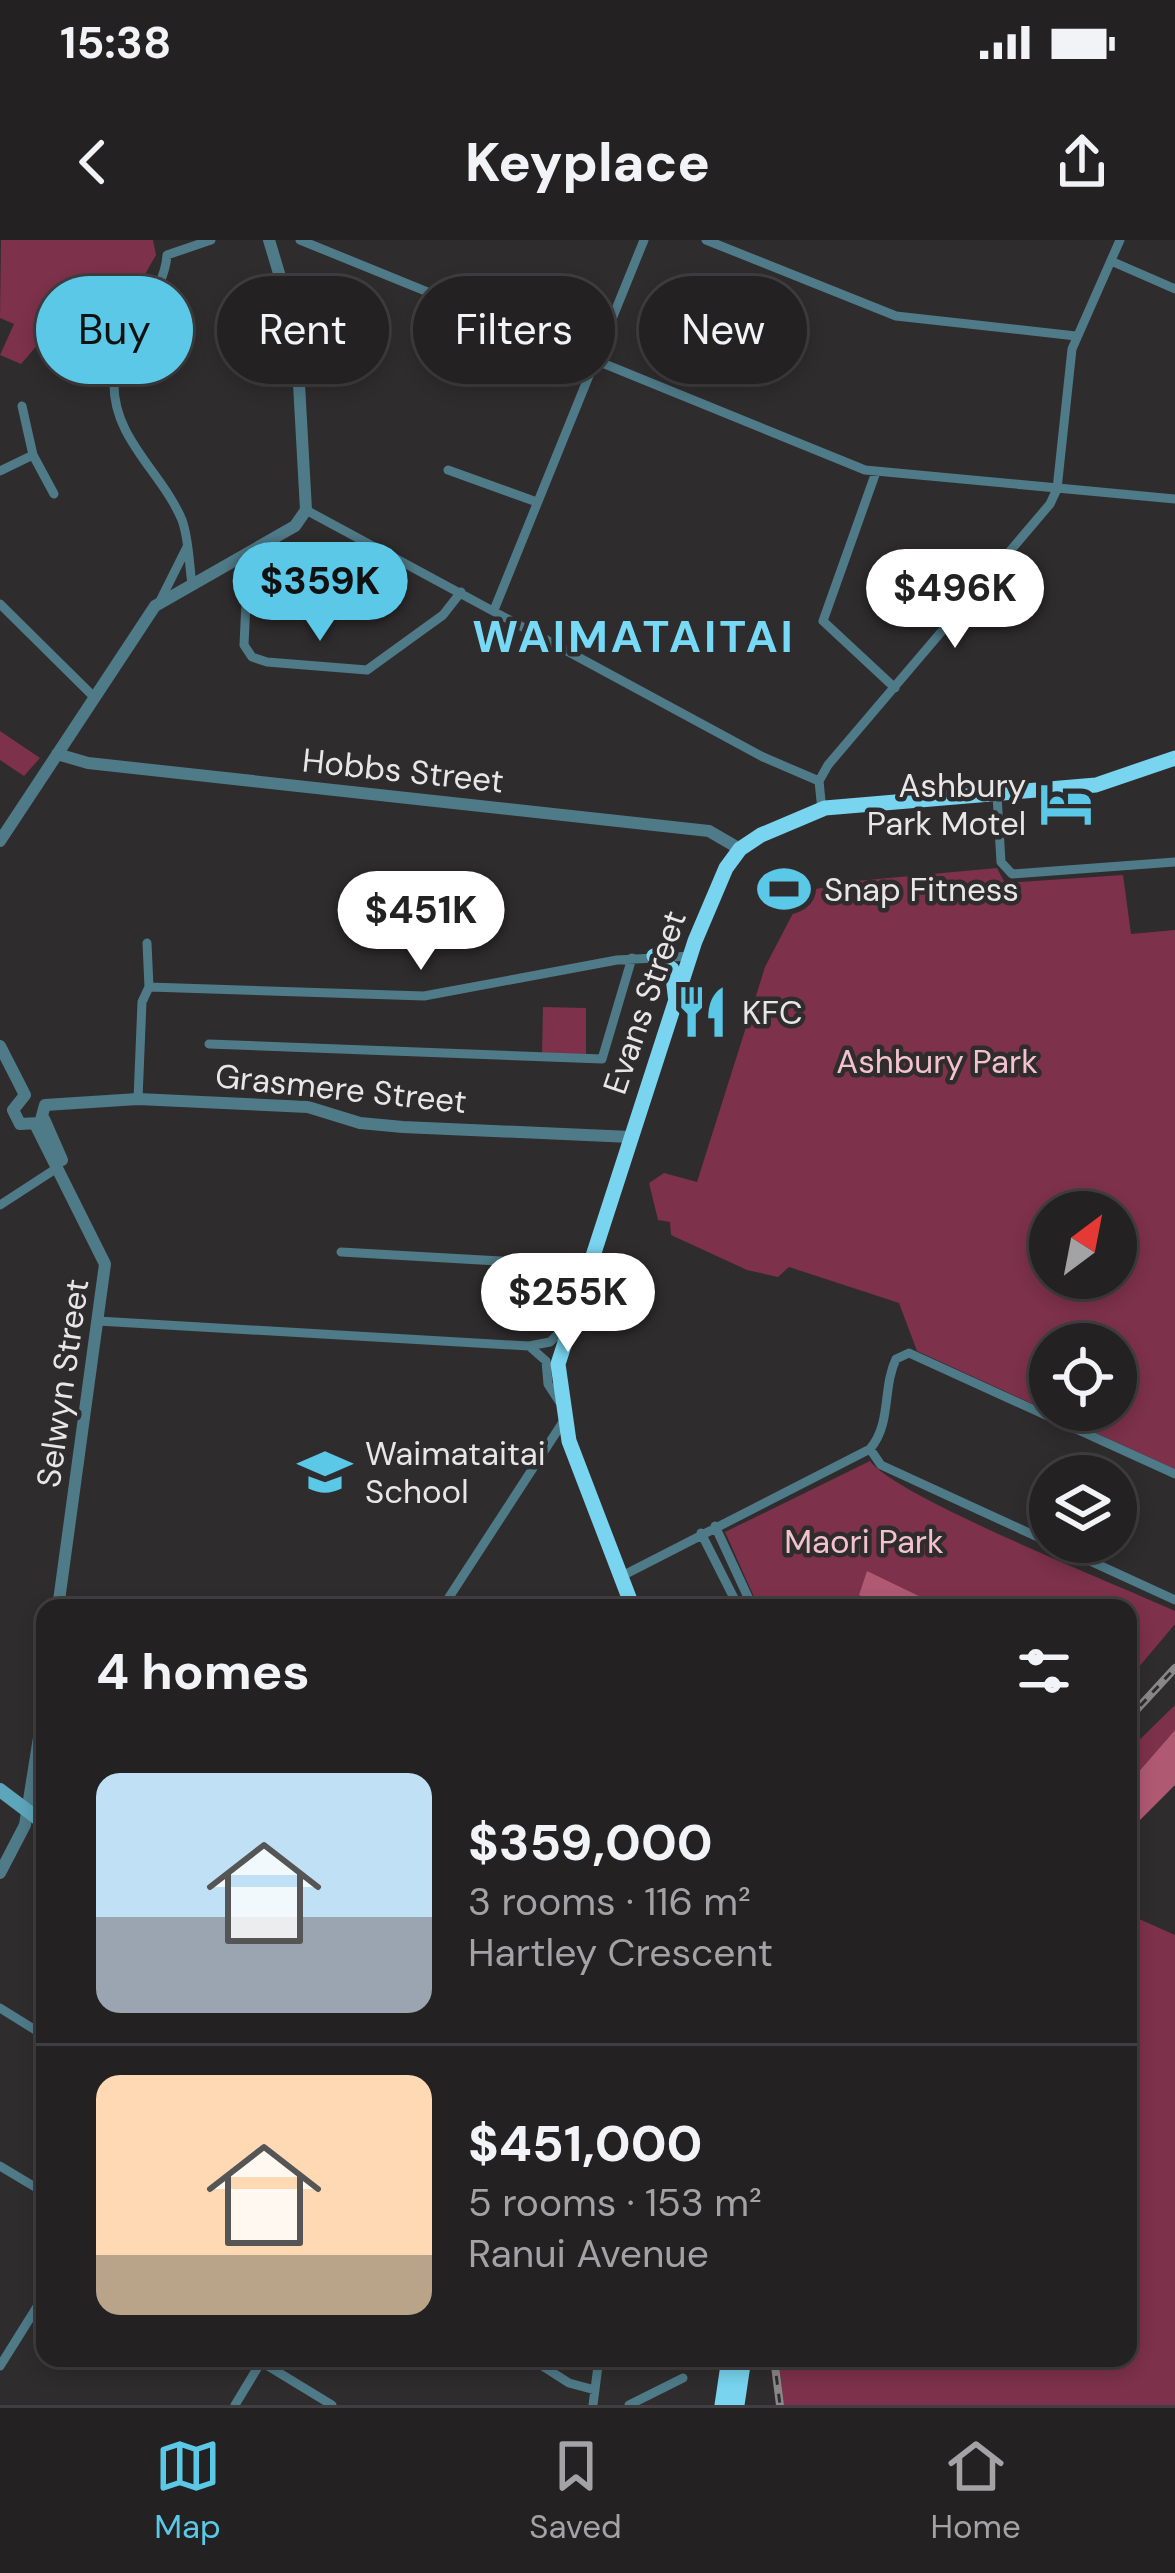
<!DOCTYPE html>
<meta charset="utf-8">
<style>
:root{--surface:#232122;--page:#2f2e2f;--text:#f1f3f6;--muted:#a3a3a5;--line:#403e40;--accent:#5ac8e6}
body{margin:0;font-family:"DM Sans",sans-serif;background:var(--page);color:var(--text);height:100vh;display:flex;flex-direction:column;font-size:45px;white-space:nowrap}
*{box-sizing:border-box;margin:0}
p{font-size:39px;color:var(--muted)}
.icon{flex:none;width:66px;height:66px;fill:none;stroke:currentColor;stroke-width:2;stroke-linecap:round;stroke-linejoin:round}
.map{position:relative;flex:1;overflow:hidden}
.panel{position:absolute;left:36px;top:1359px;width:1101px;height:768px;display:flex;flex-direction:column;background:var(--surface);border-radius:24px;box-shadow:0 6px 18px #0003,0 0 0 3px var(--line)}
.panel>*{flex:none}
.guide{position:absolute;left:36px;top:36px;width:1104px;height:108px;display:flex;gap:24px}
.needle{width:78px;rotate:32deg}
.buttons{position:absolute;left:1029px;top:951px;display:grid;gap:24px}
.buttons a{display:grid;place-items:center;width:108px;height:108px;border-radius:50%;background:var(--surface);box-shadow:0 6px 18px #0003,0 0 0 3px var(--line);font-size:60px}
.price{position:absolute;translate:-50% -102px;padding:0 27px;border-radius:42px;background:#fff;color:#222;font-size:39px;line-height:78px;filter:drop-shadow(0 3px 6px #0008)}
.price::after{content:'';position:absolute;left:50%;top:72px;width:36px;height:27px;margin-left:-18px;background:inherit;clip-path:polygon(0 0,100% 0,50% 100%)}
.price.active{background:var(--accent);color:#111}
ul{padding:0;list-style:none}
li{display:flex;align-items:center;gap:36px;height:300px;padding:0 60px}
li+li{border-top:3px solid var(--line)}
li span{display:grid;place-items:center;flex:none;width:336px;height:240px;border-radius:24px;color:#555}
li>.icon{margin-inline-start:auto}
span .icon{width:144px;height:144px;fill:#fffc;stroke-width:1}
li b{font-size:51px}
h2{display:flex;justify-content:space-between;align-items:center;height:144px;padding:0 60px;font-size:51px}
.chip{padding:0 42px;border-radius:54px;background:var(--surface);box-shadow:0 6px 18px #0003,0 0 0 3px var(--line);font-size:42px;line-height:108px}
.chip.active{background:var(--accent);color:#111}
.status{display:flex;justify-content:space-between;align-items:center;height:84px;padding:0 60px;background:var(--surface);direction:ltr}
.status svg{height:33px;fill:currentColor}
header{display:flex;justify-content:space-between;align-items:center;height:156px;padding:0 60px;background:var(--surface);font-size:54px;font-weight:800}
.menu{display:flex;justify-content:space-around;align-items:center;height:168px;border-top:3px solid var(--line);background:var(--surface);font-size:33px;color:var(--muted)}
.menu a{display:grid;justify-items:center;gap:6px}
.menu .active{color:var(--accent)}
.map>svg:first-child{display:block}
.green{fill:#7d314a;fill-rule:evenodd}
.water{fill:#af5973}
.lines{fill:none;stroke-linecap:round;stroke-linejoin:round}
.minor{stroke:#4f7a87;stroke-width:9}
.tertiary{stroke:#4f7a87;stroke-width:12}
.secondary{stroke:#5da5ba;stroke-width:14}
.trunk{stroke:#78d4ef;stroke-width:15}
.rail-casing{stroke:#8a8788;stroke-width:8}
.rail{stroke:#2f2c2d;stroke-width:3;stroke-dasharray:9;stroke-linecap:butt}
.labels{text-anchor:middle;stroke-width:9;stroke-linejoin:round;paint-order:stroke}
.street-label{font-size:33px;fill:#e8e6e6;stroke:#2f2c2d}
.poi-label{font-size:33px;fill:#e8e6e6;stroke:#2f2c2d;text-anchor:start}
.park-label{font-size:33px;fill:#f3c2ce;stroke:#2f2c2d}
.district-label{font-size:45px;font-weight:bold;letter-spacing:3px;fill:#77d9f5;stroke:#2f2c2d}
</style>
<div class="status"><b>15:38</b><svg viewBox="0 0 49 12"><path d="M0 12V9h3v3zM5 12V6h3v6zM10 12V3h3v9zM15 12V0h3v12zM26 1h20v11H26zM47 4h2v5h-2z"/></svg></div>
<header><svg class="icon" aria-label="back" viewBox="0 0 24 24"><path d="M15 5l-7 7 7 7"/></svg>Keyplace<svg class="icon" aria-label="share" viewBox="0 0 24 24"><path d="M12 15V3M7 8l5-5 5 5M5 13v7h14v-7"/></svg></header>
<div class="map">
<svg width="1175" height="2165" viewBox="0 0 1175 2165">
<rect width="100%" height="100%" fill="#2f2c2d"/>
<!-- green -->
<path class="green" d="M1,0H153L156,15L128,64L132,75L124,74L114,91L116,107L104,105L69,135L47,94L21,124L0,115L14,84L0,78Z
M0,491L40,518L24,536L0,520Z
M997,628L1005,643L1123,635L1131,694L1175,690V1229L917,1111L899,1063L789,1027L778,1037L747,1030L671,995L670,982L658,980L649,943L664,933L697,942L765,727L804,652L845,642ZM1050,972H1116V1038H1050ZM1050,1104H1116V1170H1050Z
M543,767L586,768V815L542,814Z
M870,1221C896,1257 1121,1346 1175,1371V1384L1128,1440V1368H759L725,1292Z
M1175,1465V1490L1128,1544V1511Z
M1128,1674L1175,1695V2165H784L778,2118H1128Z"/>
<!-- water -->
<path class="water" d="M867,1331L925,1359L920,1368H887L859,1355Z
M1175,1490V1545L1128,1592V1544Z"/>
<g class="lines">
<!-- minor -->
<path class="minor" d="M300,0L865,230L1175,259
M706,0L896,76L1076,96
M1111,21L1175,49
M22,166L33,215
M448,230L534,261
M0,231L33,215L54,254
M876,232L823,381L895,448
M306,270L763,517L819,541
M238,319L247,340L244,405L252,417L267,422L367,430L443,375L461,352
M192,344C189,324 189,299 182,280C162,232 112,198 114,141C115,92 164,61 167,15L211,0
M160,361L187,307
M0,364L94,457
M494,370L644,0
M997,555L1001,622L1012,634L1175,622
M822,571L819,541L828,525L1050,264L1057,249L1072,109L1120,0
M149,747L424,756L617,720L692,716
M209,804L602,819L632,718
M138,859L142,762L149,747L147,703
M0,965L57,928
M341,1012L587,1026
M98,1081L529,1106L550,1102L569,1083
M529,1106L546,1121L548,1144L559,1161
M870,1209L881,1225L1175,1360
M715,1286L753,1368
M701,1293L739,1368
M620,1337L870,1209C892,1183 882,1148 896,1119L909,1113L1175,1234
M442,1368L563,1182
M0,1768L45,1796
M0,1926L45,1953
M255,2118L332,2165
M530,2118L569,2143L595,2150
M0,2126L45,2054
M235,2165L261,2122
M593,2165L599,2118
M629,2165L683,2138"/>
<!-- tertiary -->
<path class="tertiary" d="M57,514L88,523L709,591L740,609
M0,601L155,366L295,286L306,270L296,90L269,0
M0,806L25,855
M25,855L13,870L20,884L40,883L45,865
M45,865L138,859L308,867L360,883L403,887L631,897
M44,879L62,920
M36,886L105,1024L58,1368
M0,1633L25,1585L45,1460"/>
<!-- secondary -->
<path class="secondary" d="M0,1550L45,1584"/>
<!-- trunk -->
<path class="trunk" d="M654,716L672,729L676,762
M633,1368L569,1201L558,1124L695,701L726,628L740,609L761,595L825,568L1096,545L1175,518
M722,2165L729,2118
M737,2165L744,2118"/>
<!-- rail casing -->
<g class="rail-casing">
<path id="rail" d="M1128,1479L1175,1428
M774,2118L780,2165"/>
</g>
<!-- rail -->
<use href="#rail" class="rail"/>
</g>
<!-- icons -->
<defs>
<g id="hotel-bare" transform="scale(4.14)"><path d="M-6-4.5h1.5V1H6V5H4.5V3h-9V5H-6ZM-4 0a1.8 1.8 0 1 1 3.6 0ZM.5 0V-2.5h3Q6-2.5 6 0Z" fill="#5ac8e6" stroke="#2f2c2d" stroke-width="2.5" paint-order="stroke"/></g>
<g id="stadium-bare" transform="scale(4.14)"><path d="M0-5a6.5 5 0 1 0 0 10a6.5 5 0 1 0 0-10ZM-3.5-1.8h7v3.6h-7Z" fill="#5ac8e6" stroke="#2f2c2d" stroke-width="2.5" paint-order="stroke"/></g>
<g id="restaurant-bare" transform="scale(4.14)"><path d="M-5-6h1v4h1v-4h1v4h1v-4h1v5L-1.5 .5V6h-2V.5L-5-1ZM5-6V6H3V1.5H1.5Q1.5-4 5-6Z" fill="#5ac8e6" stroke="#2f2c2d" stroke-width="2.5" paint-order="stroke"/></g>
<g id="school-bare" transform="scale(4.14)"><path d="M0-5L7-2L0 1L-7-2ZM-4 1L0 2.5L4 1V4Q0 6-4 4Z" fill="#5ac8e6" stroke="#2f2c2d" stroke-width="2.5" paint-order="stroke"/></g>
</defs>
<g fill-rule="evenodd">
<use href="#hotel-bare" x="1066" y="564"/>
<use href="#stadium-bare" x="784" y="649"/>
<use href="#restaurant-bare" x="702" y="772"/>
<use href="#school-bare" x="325" y="1232"/>
</g>
<g class="labels">
<!-- street labels -->
<g class="street-label">
<text transform="translate(403 530) rotate(6)" y="12">Hobbs Street</text>
<text transform="translate(644 762) rotate(-71)" y="12">Evans Street</text>
<text transform="translate(341 848) rotate(6)" y="12">Grasmere Street</text>
<text transform="translate(62 1143) rotate(-82)" y="12">Selwyn Street</text>
</g>
<!-- poi labels -->
<g class="poi-label">
<text x="1026" y="557" text-anchor="end">Ashbury<tspan x="1026" dy="38">Park Motel</tspan></text>
<text x="824" y="661">Snap Fitness</text>
<text x="742" y="784">KFC</text>
<text x="365" y="1225">Waimataitai<tspan x="365" dy="38">School</tspan></text>
</g>
<!-- park labels -->
<g class="park-label">
<text x="937" y="833">Ashbury Park</text>
<text x="864" y="1313">Maori Park</text>
</g>
<!-- district labels -->
<g class="district-label">
<text x="634" y="412">WAIMATAITAI</text>
</g>
</g>
</svg>
<div class="buttons">
<a><svg class="needle" viewBox="-14 -14 28 28"><path d="M0-13l5 13h-10z" fill="#e53935"/><path d="M0 13l5-13h-10z" fill="#a3a3a5"/></svg></a>
<a><svg class="icon" aria-label="locate" viewBox="0 0 24 24"><circle cx="12" cy="12" r="6"/><path d="M12 2v4M12 18v4M2 12h4M18 12h4"/></svg></a>
<a><svg class="icon" aria-label="layers" viewBox="0 0 24 24"><path d="M12 4l9 5-9 5-9-5zM3 14l9 5 9-5"/></svg></a>
</div>
<b class="price active" style="left:320px;top:404px">$359K</b>
<b class="price" style="left:955px;top:411px">$496K</b>
<b class="price" style="left:421px;top:733px">$451K</b>
<b class="price" style="left:568px;top:1115px">$255K</b>
<div class="guide">
<a class="chip active">Buy</a>
<a class="chip">Rent</a>
<a class="chip">Filters</a>
<a class="chip">New</a>
</div>
<section class="panel">
<h2>4 homes<svg class="icon" aria-label="filters" viewBox="0 0 24 24"><path d="M4 7h16M4 17h16"/><circle cx="9" cy="7" r="2"/><circle cx="15" cy="17" r="2"/></svg></h2>
<ul>
<li><span style="background:linear-gradient(#bfe0f5 60%,#9aa5b1 0)"><svg class="icon" aria-label="home" viewBox="0 0 24 24"><path d="M3 11l9-7 9 7M6 9v11h12V9"/></svg></span><div><b>$359,000</b><p>3 rooms · 116 m²</p><p>Hartley Crescent</p></div></li>
<li><span style="background:linear-gradient(#ffd9b3 75%,#b9a48a 0)"><svg class="icon" aria-label="home" viewBox="0 0 24 24"><path d="M3 11l9-7 9 7M6 9v11h12V9"/></svg></span><div><b>$451,000</b><p>5 rooms · 153 m²</p><p>Ranui Avenue</p></div></li>
</ul>
</section>
</div>
<nav class="menu">
<a class="active"><svg class="icon" aria-label="map" viewBox="0 0 24 24"><path d="M3 6l6-2 6 2 6-2v14l-6 2-6-2-6 2zM9 4v14M15 6v14"/></svg>Map</a>
<a><svg class="icon" aria-label="saved" viewBox="0 0 24 24"><path d="M7 4h10v16l-5-4-5 4z"/></svg>Saved</a>
<a><svg class="icon" aria-label="home" viewBox="0 0 24 24"><path d="M3 11l9-7 9 7M6 9v11h12V9"/></svg>Home</a>
</nav>
